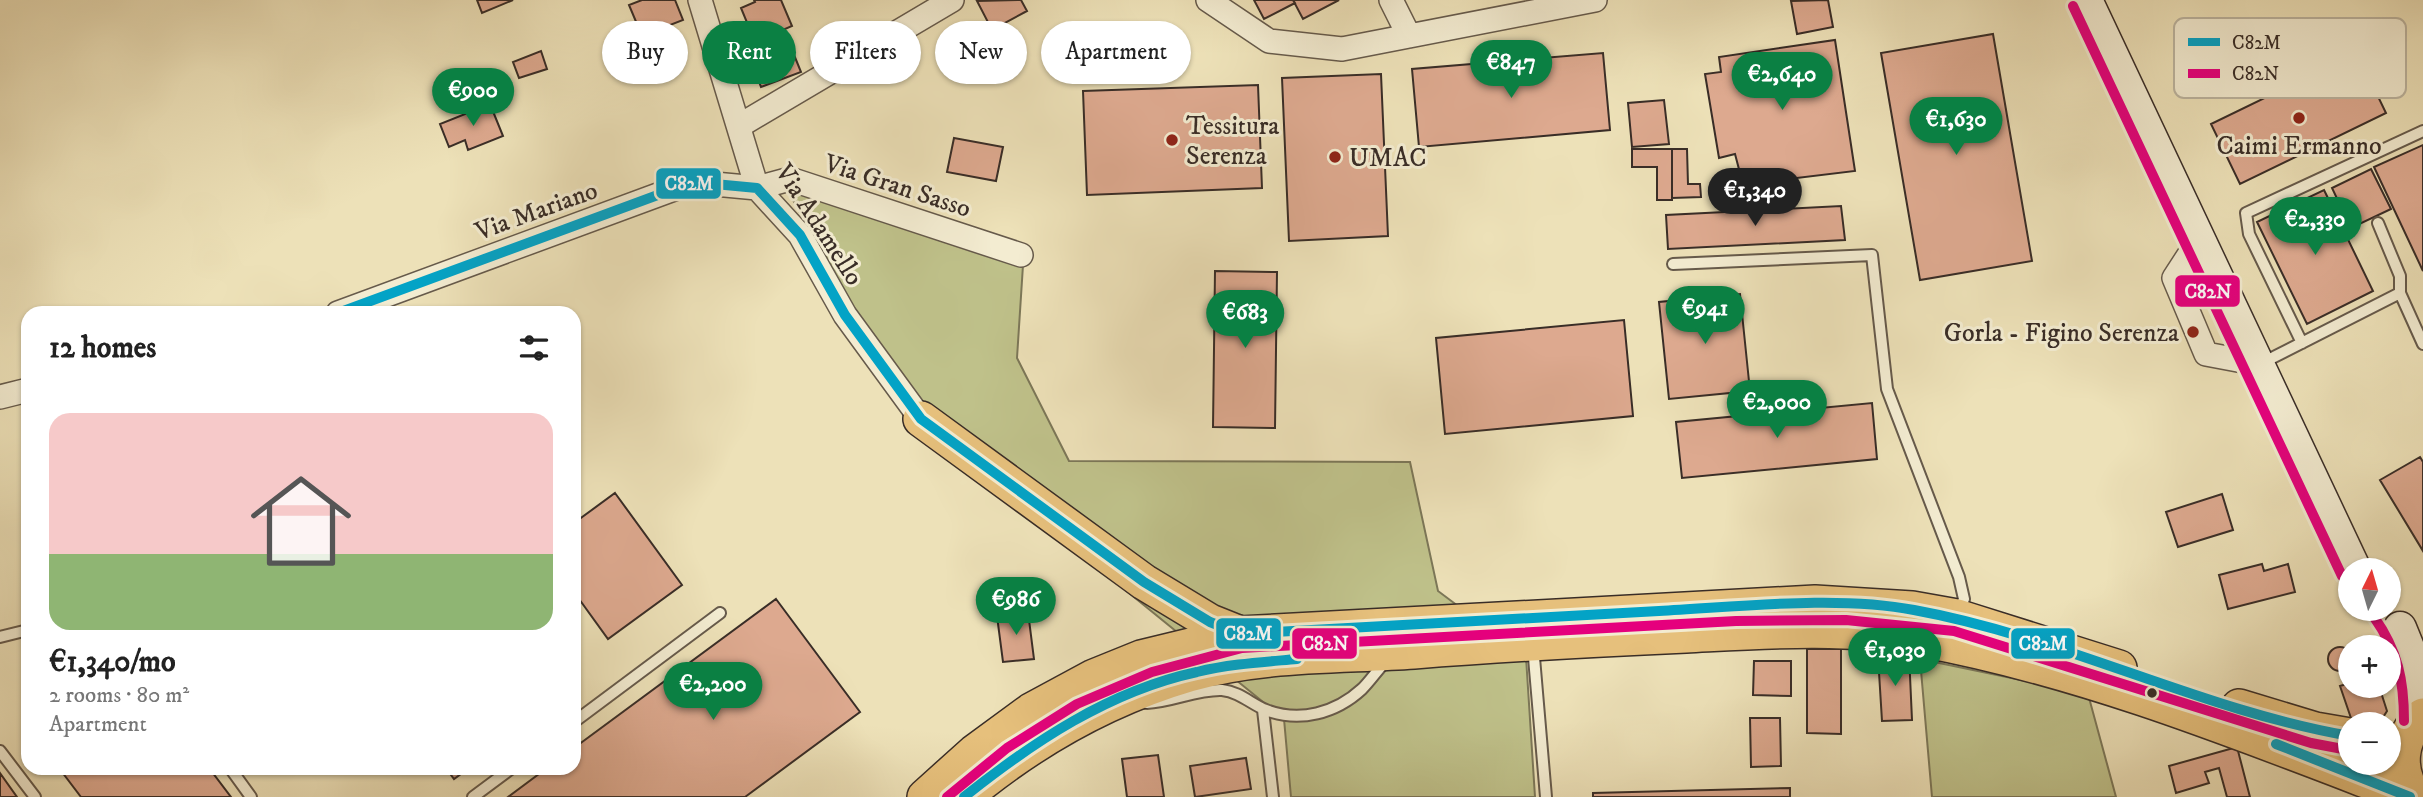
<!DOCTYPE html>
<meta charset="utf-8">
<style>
:root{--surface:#fff;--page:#f2f2f2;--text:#222;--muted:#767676;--accent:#0b8043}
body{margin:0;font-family:"IM FELL DW Pica",serif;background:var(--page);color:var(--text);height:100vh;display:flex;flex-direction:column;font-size:26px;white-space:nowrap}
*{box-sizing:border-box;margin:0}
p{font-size:23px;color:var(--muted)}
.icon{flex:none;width:38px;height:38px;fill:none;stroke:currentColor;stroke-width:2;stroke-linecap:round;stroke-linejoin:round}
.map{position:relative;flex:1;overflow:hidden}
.panel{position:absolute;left:21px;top:306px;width:560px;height:469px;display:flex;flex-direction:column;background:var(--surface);border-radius:21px;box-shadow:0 2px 5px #0004}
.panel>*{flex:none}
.banner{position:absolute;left:602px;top:21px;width:665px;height:63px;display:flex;gap:14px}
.needle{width:46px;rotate:5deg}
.fabs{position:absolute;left:2338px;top:558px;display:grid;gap:14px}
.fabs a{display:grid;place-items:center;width:63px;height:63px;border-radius:50%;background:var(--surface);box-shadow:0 2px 5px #0004;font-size:35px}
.price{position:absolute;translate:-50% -60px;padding:0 16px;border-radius:24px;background:var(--accent);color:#fff;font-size:23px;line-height:46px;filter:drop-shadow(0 2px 4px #0008)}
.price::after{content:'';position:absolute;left:50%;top:42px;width:21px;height:16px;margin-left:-10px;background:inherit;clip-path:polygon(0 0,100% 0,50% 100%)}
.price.selected{background:#222;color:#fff}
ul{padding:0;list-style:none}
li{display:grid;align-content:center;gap:14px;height:371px;padding:0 28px}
li span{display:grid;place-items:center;height:217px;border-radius:21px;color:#555}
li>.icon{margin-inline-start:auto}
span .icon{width:126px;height:126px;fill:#fffc;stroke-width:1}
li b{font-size:30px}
h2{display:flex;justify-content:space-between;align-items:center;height:84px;padding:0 28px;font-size:30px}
.tag{padding:0 24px;border-radius:32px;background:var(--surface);box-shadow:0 2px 5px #0004;font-size:24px;line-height:63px}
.tag.selected{background:var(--accent);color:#fff}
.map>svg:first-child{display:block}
.green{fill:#bfc18a;stroke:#7c7758;stroke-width:2}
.building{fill:#dda98f;stroke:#392d27;stroke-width:2}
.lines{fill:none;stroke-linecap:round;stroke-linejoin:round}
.lane-casing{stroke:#665a4b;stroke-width:14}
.street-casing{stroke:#665a4b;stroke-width:26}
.secondary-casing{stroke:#392d27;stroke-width:35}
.primary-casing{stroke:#392d27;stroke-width:38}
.lane{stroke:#f3ecd1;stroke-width:10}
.street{stroke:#f3ecd1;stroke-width:23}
.secondary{stroke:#f3ecd1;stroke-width:32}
.primary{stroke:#e6c07c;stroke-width:35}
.bus-1-casing{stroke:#f3ecd1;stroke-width:16}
.bus-2-casing{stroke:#f3ecd1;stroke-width:16}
.bus-1{stroke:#03a3c6;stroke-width:10}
.bus-2{stroke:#e5007d;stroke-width:10}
.poi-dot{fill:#8f2418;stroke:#f3ecd1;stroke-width:2.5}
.bus-dot{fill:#392d27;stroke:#f3ecd1;stroke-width:2.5}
.labels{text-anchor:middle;stroke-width:6;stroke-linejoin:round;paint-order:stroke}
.poi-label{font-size:26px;fill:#392d27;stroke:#f3ecd1;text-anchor:start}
.street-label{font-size:26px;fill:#392d27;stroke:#f3ecd1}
.key{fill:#f3ecd1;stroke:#bbb39e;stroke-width:2}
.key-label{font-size:19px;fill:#392d27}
.line-badge{stroke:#f3ecd1;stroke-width:2.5}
.badge-label{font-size:19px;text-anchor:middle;font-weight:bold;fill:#fff}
</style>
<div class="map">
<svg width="2423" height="797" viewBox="0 0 2423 797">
<rect width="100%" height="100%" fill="#ede1b8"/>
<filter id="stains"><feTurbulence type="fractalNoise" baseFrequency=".00286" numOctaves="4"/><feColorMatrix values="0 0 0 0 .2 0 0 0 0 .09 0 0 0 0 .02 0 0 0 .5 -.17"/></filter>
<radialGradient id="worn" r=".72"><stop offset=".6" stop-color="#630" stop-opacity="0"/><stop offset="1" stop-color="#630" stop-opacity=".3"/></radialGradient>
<!-- green -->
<path class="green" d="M786,187L1023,265L1017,358L1069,461L1410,462L1438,591L1526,657L1535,797H1291L1284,719L910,415Z
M1920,659L2088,694L2116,797H1932Z"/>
<!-- building -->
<path class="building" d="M477,0H513L482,13Z
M642,0H675L683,20L642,36L629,5Z
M754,0H781L792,26L755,42L741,8L755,2Z
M1021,0L1027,11L992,30L977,1Z
M1254,0H1293L1295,3L1264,19Z
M1293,0H1339L1303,19Z
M1828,0L1833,27L1797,34L1791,1Z
M1993,34L2032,261L1920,280L1881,53Z
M1835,40L1855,171L1755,183L1753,171L1740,173L1735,154L1719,158L1705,74L1721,72L1719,57Z
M790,45L801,72L761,87L751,60Z
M541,51L547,69L519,78L513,62Z
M1603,53L1610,130L1419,147L1412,69Z
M2357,53L2386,113L2240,184L2211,124Z
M1381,74L1388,236L1289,241L1282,78Z
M1258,85L1262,188L1087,195L1083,91Z
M1664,100L1669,144L1632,147L1628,103Z
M490,104L503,136L468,150L465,140L449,147L440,124Z
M954,138L1003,147L996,181L947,172Z
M2423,145V271L2374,167Z
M1632,149H1672V200H1657V167H1632Z
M1672,149H1687L1688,184H1700L1701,197L1672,198Z
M2371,169L2391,209L2351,228L2332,188Z
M2324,190L2373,291L2307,324L2257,222Z
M1841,206L1845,240L1668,249L1666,215Z
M1215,271L1277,272L1275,428L1213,427Z
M1740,294L1750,391L1669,399L1659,302Z
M1624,320L1633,416L1445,434L1436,338Z
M1872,403L1877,459L1682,478L1676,422Z
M2420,457L2423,462V551L2380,480Z
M615,493L682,585L608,639L574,592V523Z
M2222,494L2233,530L2178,547L2166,512Z
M2262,564L2264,571L2288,564L2295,592L2228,609L2219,575Z
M776,599L860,712L745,797H508L547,768H574V748Z
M1028,612L1034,659L1003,662L997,616Z
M2328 659a12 12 0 1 1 24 0a12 12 0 1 1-24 0Z
M1807,649H1841V734L1807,733Z
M1909,654L1912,720L1882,721L1878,656Z
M1754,661H1791V696L1753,695Z
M2350,683V686H2379L2387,711L2380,722L2353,724L2340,686Z
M1750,718H1780L1781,766L1751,767Z
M2237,747L2250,797H2227L2219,768L2205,772L2209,783L2176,793L2169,766Z
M1158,755L1164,797H1127L1122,759Z
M1246,758L1251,789L1195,797L1190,766Z
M59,768H209L231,797H81Z
M446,768H469L454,779Z
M0,773L17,797H0Z
M1790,788V797H1593V793Z"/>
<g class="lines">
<!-- lane casing -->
<g class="lane-casing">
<path id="lane" d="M1673,264L1872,255L1887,389L1959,577L1964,599L1959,612
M2400,293L2423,344
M2302,343L2249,234L2246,213L2423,131
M2262,363L2400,293V276L2378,223
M0,637L28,630
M1533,646L1546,797
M1147,703C1172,702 1197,689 1222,690C1240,692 1251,704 1266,710C1300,723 1336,713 1362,689C1371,680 1378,669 1387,660
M1263,710L1273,797
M574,722L720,613
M0,751L35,797
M230,768L251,797
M473,797L512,768"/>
</g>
<!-- street casing -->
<g class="street-casing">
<path id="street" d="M700,0L757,188L800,235L845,315L921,419
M1208,0L1269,41L1342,49L1595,0
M1391,0L1409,36
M739,126L952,0
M2200,238L2174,278L2206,354L2259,364
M338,313L693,182L757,188L790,179L1021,255
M0,397L28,390"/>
</g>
<!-- secondary casing -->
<g class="secondary-casing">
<path id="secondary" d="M2086,0L2355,570
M2400,628L2418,672V721"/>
</g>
<!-- primary casing -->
<g class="primary-casing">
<path id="primary" d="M921,419L1144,582L1210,622L1240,634
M2239,707L2315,730L2350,736
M925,797L975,752L1031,711L1094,677L1141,658L1240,634L1815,603L1912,609L1957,617L2119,668
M964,797C1030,742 1107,698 1189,674C1260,653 1340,656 1414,651C1505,644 1596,639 1686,635C1765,631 1843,625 1921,639C2089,670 2250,736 2410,797
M2415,797C2396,771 2398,738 2423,716"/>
</g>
<!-- lane -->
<use href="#lane" class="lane"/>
<!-- street -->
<use href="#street" class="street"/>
<!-- secondary -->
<use href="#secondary" class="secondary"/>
<!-- primary -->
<use href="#primary" class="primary"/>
<!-- bus-1 casing -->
<g class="bus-1-casing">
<path id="bus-1" d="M338,313L693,182L757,188L800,235L845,315L921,419L1144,582L1210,622L1240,634C1380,626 1520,619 1659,611C1738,607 1837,595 1914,610C2063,637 2203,711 2350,736
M2276,744L2410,797
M964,797C1033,742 1109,691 1197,672C1229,664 1264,662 1297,659"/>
</g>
<!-- bus-2 casing -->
<g class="bus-2-casing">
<path id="bus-2" d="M2073,6L2342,576
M2374,617C2398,651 2404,680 2404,721
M947,797L1007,748L1077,704L1152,672L1242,648L1736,621L1846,620L1954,631L2311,743L2348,750"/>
</g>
<!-- bus-1 -->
<use href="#bus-1" class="bus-1"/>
<!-- bus-2 -->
<use href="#bus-2" class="bus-2"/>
</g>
<!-- markers -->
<g class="poi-dot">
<circle cx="2299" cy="118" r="7"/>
<circle cx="1172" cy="140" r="7"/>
<circle cx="1335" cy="157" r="7"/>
<circle cx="2193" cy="332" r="7"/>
</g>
<circle class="bus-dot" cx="2152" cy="693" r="6"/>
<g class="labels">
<!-- poi labels -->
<g class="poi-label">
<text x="1186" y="134">Tessitura<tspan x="1186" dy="30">Serenza</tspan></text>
<text x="2299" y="154" text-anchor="middle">Caimi Ermanno</text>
<text x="1349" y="166">UMAC</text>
<text x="2179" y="341" text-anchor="end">Gorla - Figino Serenza</text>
</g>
<!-- street labels -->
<g class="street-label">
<text transform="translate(898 185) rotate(18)" y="9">Via Gran Sasso</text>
<text transform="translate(536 210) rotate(-20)" y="9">Via Mariano</text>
<text transform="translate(820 224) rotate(57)" y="9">Via Adamello</text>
</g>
</g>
<!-- legend -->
<rect x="2174" y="18" width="232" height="80" rx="10" class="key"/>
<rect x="2188" y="38" width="32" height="8" fill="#03a3c6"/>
<rect x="2188" y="69" width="32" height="9" fill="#e5007d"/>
<g class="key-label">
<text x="2232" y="49">C82M</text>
<text x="2232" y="80">C82N</text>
</g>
<g class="line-badge">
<rect x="655" y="167" width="67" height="33" rx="7" fill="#03a3c6"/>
<rect x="2174" y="274" width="67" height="34" rx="7" fill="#e5007d"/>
<rect x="1215" y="617" width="67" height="33" rx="7" fill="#03a3c6"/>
<rect x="1291" y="627" width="67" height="33" rx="7" fill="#e5007d"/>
<rect x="2010" y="627" width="66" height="33" rx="7" fill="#03a3c6"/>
</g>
<g class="badge-label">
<text x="689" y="190">C82M</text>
<text x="2208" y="298">C82N</text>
<text x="1248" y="640">C82M</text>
<text x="1325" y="650">C82N</text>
<text x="2043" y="650">C82M</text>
</g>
<rect width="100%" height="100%" filter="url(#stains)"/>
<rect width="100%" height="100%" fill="url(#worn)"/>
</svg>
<div class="fabs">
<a><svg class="needle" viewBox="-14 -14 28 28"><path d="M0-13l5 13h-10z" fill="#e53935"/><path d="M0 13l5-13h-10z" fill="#767676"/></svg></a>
<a>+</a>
<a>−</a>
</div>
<b class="price" style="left:1511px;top:100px">€847</b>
<b class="price" style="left:1782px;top:112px">€2,640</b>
<b class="price" style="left:473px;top:128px">€900</b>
<b class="price" style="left:1956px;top:157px">€1,630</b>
<b class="price selected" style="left:1755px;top:228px">€1,340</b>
<b class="price" style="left:2315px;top:257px">€2,330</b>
<b class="price" style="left:1705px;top:346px">€941</b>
<b class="price" style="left:1245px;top:350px">€683</b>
<b class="price" style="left:1777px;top:440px">€2,000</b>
<b class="price" style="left:1016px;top:637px">€986</b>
<b class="price" style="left:1895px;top:688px">€1,030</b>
<b class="price" style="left:713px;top:722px">€2,200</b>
<div class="banner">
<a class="tag">Buy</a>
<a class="tag selected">Rent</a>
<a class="tag">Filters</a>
<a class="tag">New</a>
<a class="tag">Apartment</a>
</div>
<section class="panel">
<h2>12 homes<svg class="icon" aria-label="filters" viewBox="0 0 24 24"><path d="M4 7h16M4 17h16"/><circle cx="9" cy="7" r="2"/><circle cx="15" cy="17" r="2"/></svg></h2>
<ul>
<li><span style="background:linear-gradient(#f6c9c9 65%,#8fb573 0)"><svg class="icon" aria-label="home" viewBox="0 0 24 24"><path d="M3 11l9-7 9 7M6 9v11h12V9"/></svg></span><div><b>€1,340/mo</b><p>2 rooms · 80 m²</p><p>Apartment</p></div></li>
</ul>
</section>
</div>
